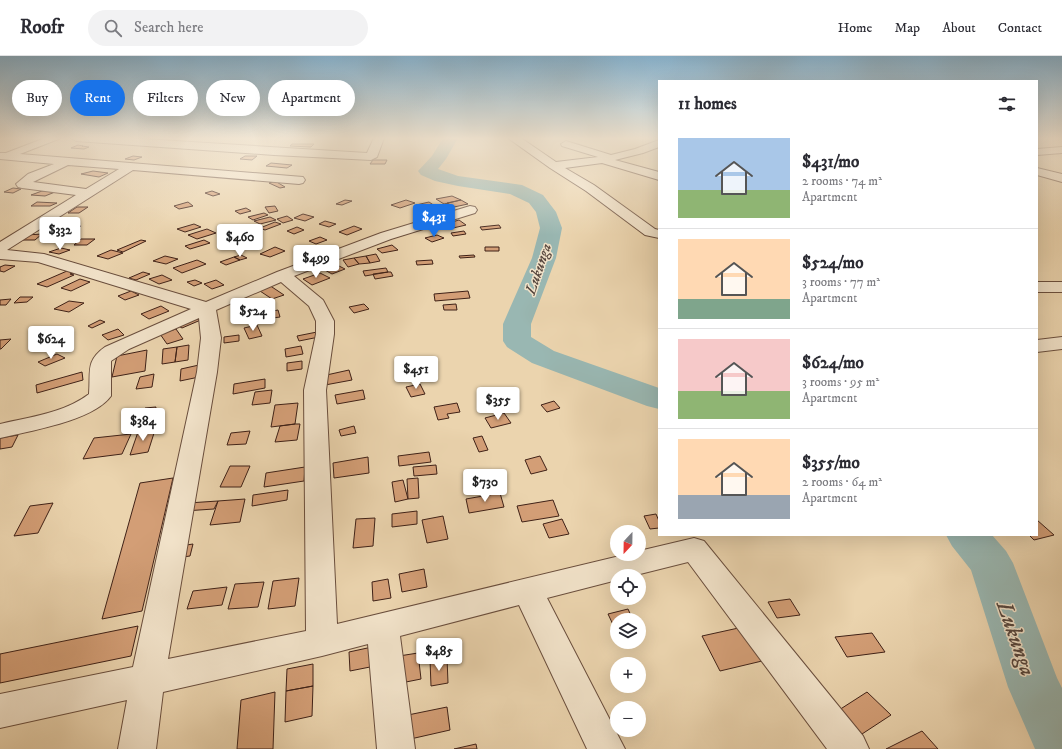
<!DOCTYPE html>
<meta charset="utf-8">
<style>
:root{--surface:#fff;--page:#f2f2f3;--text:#2b2b33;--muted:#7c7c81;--line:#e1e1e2;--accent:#1a73e8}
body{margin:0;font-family:"IM FELL DW Pica",serif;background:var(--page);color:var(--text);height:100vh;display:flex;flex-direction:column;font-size:15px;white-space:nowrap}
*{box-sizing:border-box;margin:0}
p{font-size:13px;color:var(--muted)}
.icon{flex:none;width:22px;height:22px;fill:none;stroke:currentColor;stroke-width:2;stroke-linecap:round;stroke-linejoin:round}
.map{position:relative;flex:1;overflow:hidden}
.panel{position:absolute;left:658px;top:24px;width:380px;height:456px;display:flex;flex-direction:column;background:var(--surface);border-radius:0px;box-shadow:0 4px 16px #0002}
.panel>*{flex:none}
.banner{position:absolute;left:12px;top:24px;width:380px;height:36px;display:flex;gap:8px}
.needle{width:26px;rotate:202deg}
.controls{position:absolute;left:610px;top:469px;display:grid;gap:8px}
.controls a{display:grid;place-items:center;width:36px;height:36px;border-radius:50%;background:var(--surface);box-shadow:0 4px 16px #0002;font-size:20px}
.price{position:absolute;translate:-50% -34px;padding:0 9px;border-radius:4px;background:#fff;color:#222;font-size:13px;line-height:26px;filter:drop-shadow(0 1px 2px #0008)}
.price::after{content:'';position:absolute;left:50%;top:24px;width:12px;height:9px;margin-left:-6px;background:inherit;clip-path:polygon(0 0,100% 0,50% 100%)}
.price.on{background:var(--accent);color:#fff}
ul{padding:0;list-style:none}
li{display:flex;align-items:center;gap:12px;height:100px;padding:0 20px}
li+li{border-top:1px solid var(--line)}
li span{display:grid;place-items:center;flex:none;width:112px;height:80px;border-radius:0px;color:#555}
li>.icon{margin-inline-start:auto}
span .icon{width:48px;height:48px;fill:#fffc;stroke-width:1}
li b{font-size:17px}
h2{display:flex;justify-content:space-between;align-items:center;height:48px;padding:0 20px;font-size:17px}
.tag{padding:0 14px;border-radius:18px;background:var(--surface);box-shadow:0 4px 16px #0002;font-size:14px;line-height:36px}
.tag.on{background:var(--accent);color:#fff}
header{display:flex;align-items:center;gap:24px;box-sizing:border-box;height:56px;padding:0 20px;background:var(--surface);border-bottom:1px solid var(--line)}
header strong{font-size:19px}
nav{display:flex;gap:22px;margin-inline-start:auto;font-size:14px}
.search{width:280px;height:36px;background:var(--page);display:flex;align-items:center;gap:10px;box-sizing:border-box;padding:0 14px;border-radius:22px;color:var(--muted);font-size:15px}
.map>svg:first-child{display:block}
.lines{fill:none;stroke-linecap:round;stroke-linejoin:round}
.river{fill:#99b7b2;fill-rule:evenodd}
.building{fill:#d39e76;stroke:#3f2117}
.minor-casing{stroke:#6a4e3d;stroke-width:2}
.minor{fill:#f2e3ca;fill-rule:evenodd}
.labels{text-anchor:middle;stroke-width:3;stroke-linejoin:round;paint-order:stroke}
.far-water-label{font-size:15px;font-style:italic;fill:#56463e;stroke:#f2e3ca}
.near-water-label{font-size:22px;font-style:italic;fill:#56463e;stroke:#f2e3ca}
</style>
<header>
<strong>Roofr</strong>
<div class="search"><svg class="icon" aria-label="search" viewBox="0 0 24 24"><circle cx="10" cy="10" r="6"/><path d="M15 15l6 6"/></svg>Search here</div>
<nav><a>Home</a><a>Map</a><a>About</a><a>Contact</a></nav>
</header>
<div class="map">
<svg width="1062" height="693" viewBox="0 0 1062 693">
<rect width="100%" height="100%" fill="#ebd4ae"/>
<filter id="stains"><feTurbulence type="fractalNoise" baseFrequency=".005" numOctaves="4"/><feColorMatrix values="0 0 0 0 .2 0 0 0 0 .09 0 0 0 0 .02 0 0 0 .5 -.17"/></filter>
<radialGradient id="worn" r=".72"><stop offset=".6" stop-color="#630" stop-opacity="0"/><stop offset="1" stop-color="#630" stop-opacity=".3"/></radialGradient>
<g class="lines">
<!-- river -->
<path class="river" d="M443,82H458L446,103L438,113L458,120L522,129L543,139L556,156L562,172L556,202L531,268V281L554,295L659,332V353L647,350L532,307L507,291L503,285V268L532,202L540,172L536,156L529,147L510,138L458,130L435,125L421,119L418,115L432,100Z
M946,479H992L1006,495L1013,507L1057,622L1062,632V693H1035L1008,631L971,514L952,490Z"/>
</g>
<!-- building -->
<path class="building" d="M292,88H314L311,91L290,90Z
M78,89L83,90H82L89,91L84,93L71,92Z
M133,100L142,101L134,104L125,103Z
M245,100H257L252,104L240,103Z
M373,104H387L385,108H370Z
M271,107L292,109L287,112L266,110Z
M93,115L108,117L99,121L81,118Z
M275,125L285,131L280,132L269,127Z
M13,132L21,133L13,137L4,136Z
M42,135L55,136L45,140L31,139Z
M212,135L220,138L213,140L205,137Z
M452,140L461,144L444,148L436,143Z
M345,144L352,145L342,149L336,148Z
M406,144L415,147L400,152L391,149Z
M461,144L468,148L454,151L447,147Z
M37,146L57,147L50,150H31Z
M188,146L193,150L179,153L174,150Z
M429,146L435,150L422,153L416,149Z
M275,150L278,155L269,157L265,151Z
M77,151H88L79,157H68Z
M246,152L251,155L240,158L235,155Z
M264,157L268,159L253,164L248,161Z
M303,158L314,161L305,165L294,162Z
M287,160L293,164L283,167L277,163Z
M270,161L276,164L260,168L254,165Z
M459,164L466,169L453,172L445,168Z
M325,165L336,168L329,171L319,168Z
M275,166L281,168L265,174L260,172Z
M60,167H69L63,171H54Z
M194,168L201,171L185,176L177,173Z
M499,169L501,172L482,174L480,171Z
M81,170L73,177L63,178L72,171Z
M354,170L362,173L347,179L339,176Z
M297,171L304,174L294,178L287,175Z
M207,173L216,177L197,183L188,179Z
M464,175L466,178L453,180L451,177Z
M227,177L233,180L226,182L220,179Z
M42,178L35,184H18L26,179Z
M437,179L444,182L432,186L425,182Z
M320,181L327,184L316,188L309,185Z
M81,183H95L87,189H74Z
M141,184L146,185L123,196L117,194Z
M204,184L210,187L190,193L185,190Z
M392,189L398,194L382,197L377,193Z
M275,191L285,195L270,201L260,198Z
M485,191H499V195H485Z
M61,192L70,194L59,198L49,196Z
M111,194L123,197L108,203L97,200Z
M376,198L380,205L370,207L366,200Z
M241,199L247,202L240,204L234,201Z
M474,199L475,201L460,202L459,200Z
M165,200L178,203L166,208L153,205Z
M366,200L370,207L359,208L354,202Z
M234,201L240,204L226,209L220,206Z
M354,202L359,208L348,211L343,204Z
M197,204L206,208L182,217L173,212Z
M432,204L433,208L417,209L416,205Z
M335,208L345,213L332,218L323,213Z
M5,209L15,210L4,216L0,215V211Z
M386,212L388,216L365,220L363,215Z
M67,215L73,217L70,218L74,219L47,231L37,228Z
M143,216L150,218L136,224L129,222Z
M388,216H391L393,220L375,223L373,218Z
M320,217L330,222L312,229L303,223Z
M162,219L172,224L159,228L149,223Z
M80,223L90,226L71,235L61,232Z
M195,224L202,227L194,230L187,226Z
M216,224L224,229L212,233L204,228Z
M269,229L284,239L272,243L257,233Z
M131,235L139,239L125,244L118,240Z
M468,235L470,242L435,245L434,238Z
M20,241H33L27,246L14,247Z
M11,243L6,249H0V244Z
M69,245L84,247L69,256L54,253Z
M364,248L369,253L354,257L349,251Z
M456,248L457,254H444L443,249Z
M161,250L169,255L149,263L141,258Z
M278,254L280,261L265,263L263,257Z
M196,259L203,263L182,272L175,268Z
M100,264L105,266L92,272L88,270Z
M257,269L262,280L249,283L244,272Z
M118,273L124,279L108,284L102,279Z
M176,273L183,283L167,288L160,278Z
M317,276L319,281L299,285L297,280Z
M239,279V285L224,287V281Z
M11,283L1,293H0V284Z
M189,289L188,304L175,306L177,291Z
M301,290L303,298L286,301L285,293Z
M177,291L175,306L162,308L163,293Z
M147,294L145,315L112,321L117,300Z
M57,298L65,302L45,310L38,306Z
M302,305V313L287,315V307Z
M199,309V321L180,325L181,313Z
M349,314L352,324L325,329L322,320Z
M82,316L83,324L37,337L36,329Z
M154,318L152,331L136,333L140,321Z
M265,323V332L233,338L234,328Z
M420,328L425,338L411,341L406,331Z
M272,334L270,347L252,349L255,336Z
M363,334L365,343L337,348L335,339Z
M554,345L560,352L547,356L541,349Z
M298,347L295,368L271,371L275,349Z
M457,347L460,356L447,358L449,362L438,364L434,351Z
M156,351L154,362L142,364L145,352Z
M504,357L511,367L491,372L485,362Z
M295,368H300L297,384L275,386L280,370Z
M354,370L356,377L341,380L339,374Z
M155,374L148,396L130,399L138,376Z
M250,375L246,388L227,389L231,377Z
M131,378L122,398L83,403L94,382Z
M18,379L12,391L0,393V382Z
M482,380L488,394L479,396L473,382Z
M429,396L431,406L399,410L398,400Z
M540,400L547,414L531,418L525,404Z
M368,401L369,417L334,422L333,407Z
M436,409L437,418L414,420L413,411Z
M230,410H250L241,431H220Z
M305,411L304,425L264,431L266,417Z
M173,422L142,555L102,563L140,427Z
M418,422L419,442L408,443L407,423Z
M403,424L408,443L395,446L392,426Z
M288,434L287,444L252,450L253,439Z
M500,437L504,451L469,457L466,443Z
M245,443L240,466L210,469L218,445Z
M553,444L559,460L522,466L517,450Z
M218,445L214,453L184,455L188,447Z
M53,447L38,477L14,480L30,450Z
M417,455V468L392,471V458Z
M656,458L659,465V472L650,473L644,460Z
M443,460L448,483L427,487L422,464Z
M375,462L373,490L353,492L356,463Z
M562,463L569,478L549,482L543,468Z
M1037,464L1054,479L1034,484L1029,479H1037Z
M193,488L190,500L176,502L180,490Z
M424,513L427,531L402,536L399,518Z
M299,522L295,550L268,553L273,525Z
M388,523L391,542L373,545L372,526Z
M264,526L258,551L228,553L235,528Z
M227,531L222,549L187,553L193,535Z
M790,543L800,559L777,562L768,546Z
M628,553L633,564H617V577L608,558Z
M138,570L131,600L0,627V598Z
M743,571L762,605L720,615L702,580Z
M872,577L885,596L847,601L835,581Z
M372,591L375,610L350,615L349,596Z
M418,597L421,623L401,627L399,600Z
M447,602L448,627L431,630L430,604Z
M313,608V630L286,635L287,613Z
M313,630L312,660L285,666L286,635Z
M275,636L273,693H237L241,644Z
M867,636L891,659L862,678L839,654Z
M447,651L450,674L406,684L403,660Z
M922,675L938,693H886Z
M476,688L477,693H454Z"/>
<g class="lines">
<!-- minor casing -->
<g class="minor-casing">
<path id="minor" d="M45,82H61L20,98L303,121L305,124L303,127L299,128L133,114L7,194L44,198L206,246L277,216L381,177L470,150L475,151L477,154L475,157L391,183L294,220L323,244L334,265V278L326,334L337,568L628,498H639V495L694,482L704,485L863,680L869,693H827L688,506L632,520H617V524L547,542L625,693H587L519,549L400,580L415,693H377L368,588L322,600L163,636L156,693H118L127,644L0,672V638L133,611L197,316L201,282L199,262L129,293L111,305V340C93,365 29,375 0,382V368C30,361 64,357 89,338C91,316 85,305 105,291L191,253L38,206L0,203V186L76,139L22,132L18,131L16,128L28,118L54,108L0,103V97H6ZM68,109L119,113L86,133L33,126ZM281,226L309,250L316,265V278L304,334L306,575L168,603L217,316L221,282L216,254Z
M71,82H127L367,97L374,82H384L377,101L371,104L274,99L76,85Z
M508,82H521L556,106L598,101L562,90L561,88L566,85L611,99L635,93L659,84V91L643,97L615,104L659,116V124L602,107L565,112L594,129L655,173L659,174V182L645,179L586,135L550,112Z
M1062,91V97L1037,99V93Z
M1037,112L1062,118V126L1037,119Z
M1037,226H1062V236H1037Z
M1062,281V293L1037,296V284Z"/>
</g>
<!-- minor -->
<use href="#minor" class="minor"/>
</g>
<!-- sky -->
<linearGradient id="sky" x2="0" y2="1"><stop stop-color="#88b5d2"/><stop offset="0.46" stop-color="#f6ecdb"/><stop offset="1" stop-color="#f6ecdb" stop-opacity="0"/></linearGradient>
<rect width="1062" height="179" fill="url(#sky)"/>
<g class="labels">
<!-- far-water labels -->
<g class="far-water-label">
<text transform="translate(538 213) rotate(-71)" y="5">Lukunga</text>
</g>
<!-- near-water labels -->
<g class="near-water-label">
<text transform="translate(1017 582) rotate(71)" y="8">Lukunga</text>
</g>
</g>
<rect width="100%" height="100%" filter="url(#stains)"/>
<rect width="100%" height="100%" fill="url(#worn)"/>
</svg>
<div class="controls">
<a><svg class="needle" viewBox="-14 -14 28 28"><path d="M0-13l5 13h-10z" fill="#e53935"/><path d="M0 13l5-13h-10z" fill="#7c7c81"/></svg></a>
<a><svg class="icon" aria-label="locate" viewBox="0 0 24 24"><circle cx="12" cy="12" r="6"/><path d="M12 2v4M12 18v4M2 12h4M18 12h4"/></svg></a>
<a><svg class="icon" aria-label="layers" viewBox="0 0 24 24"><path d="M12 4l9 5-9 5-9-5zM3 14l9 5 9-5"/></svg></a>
<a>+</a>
<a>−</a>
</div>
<b class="price on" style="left:434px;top:182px">$431</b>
<b class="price" style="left:60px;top:195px">$332</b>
<b class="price" style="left:240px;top:202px">$460</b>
<b class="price" style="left:316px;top:223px">$499</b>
<b class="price" style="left:253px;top:276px">$524</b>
<b class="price" style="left:51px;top:304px">$624</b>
<b class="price" style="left:416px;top:334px">$451</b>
<b class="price" style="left:498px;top:365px">$355</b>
<b class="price" style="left:143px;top:386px">$384</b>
<b class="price" style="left:485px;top:447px">$730</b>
<b class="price" style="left:439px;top:616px">$485</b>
<div class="banner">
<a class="tag">Buy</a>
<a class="tag on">Rent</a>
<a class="tag">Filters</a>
<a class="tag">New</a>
<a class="tag">Apartment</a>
</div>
<section class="panel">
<h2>11 homes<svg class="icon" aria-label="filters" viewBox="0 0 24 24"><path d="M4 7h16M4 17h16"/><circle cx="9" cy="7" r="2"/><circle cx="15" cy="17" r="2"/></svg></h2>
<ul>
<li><span style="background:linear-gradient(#a9c7e8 65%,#8fb573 0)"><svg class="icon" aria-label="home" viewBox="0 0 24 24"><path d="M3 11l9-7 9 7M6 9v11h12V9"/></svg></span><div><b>$431/mo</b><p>2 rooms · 74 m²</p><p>Apartment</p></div></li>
<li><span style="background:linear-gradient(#ffd9b3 75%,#7fa58c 0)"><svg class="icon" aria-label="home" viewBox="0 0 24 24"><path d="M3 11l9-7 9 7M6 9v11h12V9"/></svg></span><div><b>$524/mo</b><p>3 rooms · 77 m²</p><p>Apartment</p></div></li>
<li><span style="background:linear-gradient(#f6c9c9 65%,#8fb573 0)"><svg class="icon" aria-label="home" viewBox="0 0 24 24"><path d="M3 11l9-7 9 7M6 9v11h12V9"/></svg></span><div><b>$624/mo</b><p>3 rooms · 95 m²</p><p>Apartment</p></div></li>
<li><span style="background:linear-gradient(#ffd9b3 70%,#9aa5b1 0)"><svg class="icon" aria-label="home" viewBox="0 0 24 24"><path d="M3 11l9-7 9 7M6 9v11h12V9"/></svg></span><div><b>$355/mo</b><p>2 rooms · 64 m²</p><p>Apartment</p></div></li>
</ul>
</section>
</div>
